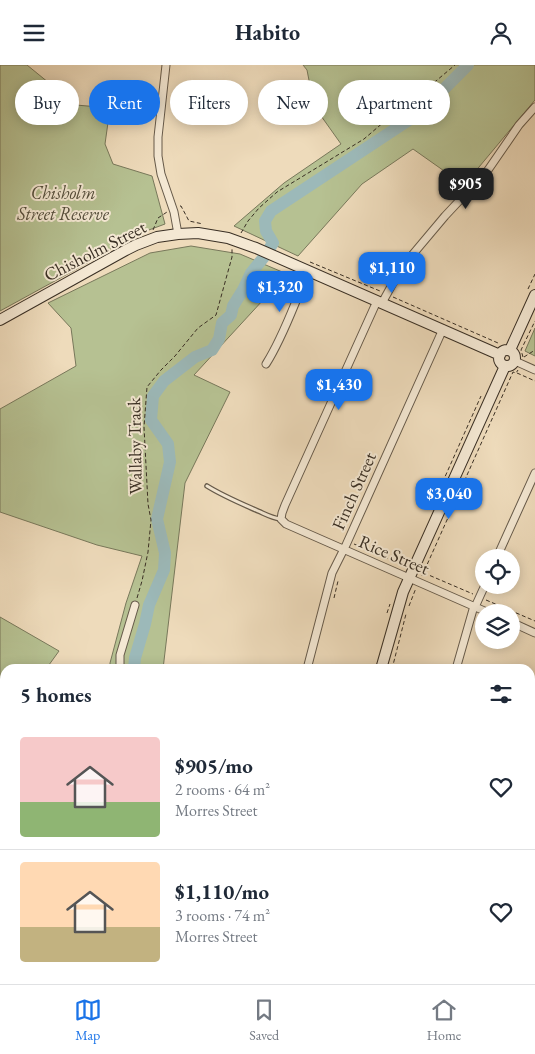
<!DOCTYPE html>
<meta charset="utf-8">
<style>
:root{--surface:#fff;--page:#f2f2f3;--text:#1f2937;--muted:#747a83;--line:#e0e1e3;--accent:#1a73e8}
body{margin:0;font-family:"EB Garamond",serif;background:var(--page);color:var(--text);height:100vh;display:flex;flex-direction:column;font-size:19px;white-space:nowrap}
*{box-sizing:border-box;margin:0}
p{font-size:16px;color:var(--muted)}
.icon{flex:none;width:28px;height:28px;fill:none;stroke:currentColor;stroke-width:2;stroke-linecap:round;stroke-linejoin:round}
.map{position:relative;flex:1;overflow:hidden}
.side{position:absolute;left:0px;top:599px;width:535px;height:321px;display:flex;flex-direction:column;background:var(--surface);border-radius:15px 15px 0 0;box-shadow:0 2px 12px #0003}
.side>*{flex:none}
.hud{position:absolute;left:15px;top:15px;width:505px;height:45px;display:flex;gap:10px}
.fabs{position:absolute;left:475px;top:484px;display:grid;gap:10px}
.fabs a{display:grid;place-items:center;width:45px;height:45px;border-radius:50%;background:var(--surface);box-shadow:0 2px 12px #0003;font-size:25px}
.price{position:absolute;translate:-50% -42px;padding:0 11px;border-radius:10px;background:var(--accent);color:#fff;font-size:16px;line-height:32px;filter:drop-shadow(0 1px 2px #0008)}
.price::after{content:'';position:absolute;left:50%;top:30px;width:15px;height:11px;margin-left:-8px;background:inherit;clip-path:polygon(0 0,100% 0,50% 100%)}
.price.active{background:#222;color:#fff}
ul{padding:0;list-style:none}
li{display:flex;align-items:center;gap:15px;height:125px;padding:0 20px}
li+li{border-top:1px solid var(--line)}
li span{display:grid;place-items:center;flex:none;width:140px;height:100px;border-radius:5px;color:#555}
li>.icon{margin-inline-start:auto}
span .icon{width:60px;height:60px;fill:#fffc;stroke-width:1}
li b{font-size:21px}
h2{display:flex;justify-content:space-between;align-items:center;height:60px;padding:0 20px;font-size:21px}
.pill{padding:0 18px;border-radius:22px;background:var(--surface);box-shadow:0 2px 12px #0003;font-size:18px;line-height:45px}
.pill.active{background:var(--accent);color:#fff}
header{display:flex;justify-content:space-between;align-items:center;height:65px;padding:0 20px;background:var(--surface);font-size:22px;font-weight:700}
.dock{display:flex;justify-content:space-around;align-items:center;height:70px;border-top:1px solid var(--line);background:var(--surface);font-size:14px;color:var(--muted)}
.dock a{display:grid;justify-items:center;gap:2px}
.dock .active{color:var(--accent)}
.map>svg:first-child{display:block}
.green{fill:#b6c192;stroke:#78785b}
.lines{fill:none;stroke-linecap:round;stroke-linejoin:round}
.river{stroke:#9cb9b9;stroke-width:12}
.lane-casing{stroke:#665a4a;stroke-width:5.5}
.street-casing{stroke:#665a4a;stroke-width:9}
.secondary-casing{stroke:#392f24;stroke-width:12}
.path{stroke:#392f24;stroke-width:1;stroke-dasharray:4 2.5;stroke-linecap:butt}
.lane{stroke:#f4e8d3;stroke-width:3}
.street{stroke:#f4e8d3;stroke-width:7}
.secondary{stroke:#f4e8d3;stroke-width:10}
.labels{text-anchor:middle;stroke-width:4;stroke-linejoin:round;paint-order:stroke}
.park-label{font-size:18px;font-style:italic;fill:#524c3a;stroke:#f4e8d3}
.street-label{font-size:18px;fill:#392f24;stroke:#f4e8d3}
</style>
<header><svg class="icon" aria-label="menu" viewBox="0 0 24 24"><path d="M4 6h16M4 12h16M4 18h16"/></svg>Habito<svg class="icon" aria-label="person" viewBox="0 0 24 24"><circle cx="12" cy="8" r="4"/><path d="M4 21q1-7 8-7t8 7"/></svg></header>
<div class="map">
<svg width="535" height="919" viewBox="0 0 535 919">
<rect width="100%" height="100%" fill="#eedbbb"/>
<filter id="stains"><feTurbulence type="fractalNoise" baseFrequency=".004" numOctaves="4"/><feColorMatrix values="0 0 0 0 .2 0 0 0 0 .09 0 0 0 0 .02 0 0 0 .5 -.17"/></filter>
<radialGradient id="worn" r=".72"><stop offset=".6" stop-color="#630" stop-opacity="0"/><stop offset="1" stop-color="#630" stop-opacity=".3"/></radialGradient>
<!-- green -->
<path class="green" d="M0,0H27L76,40L110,43L105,79L113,99L152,111L165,159L130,172L84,200L0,246Z
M303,0H535V35L464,120L413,84L362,119L298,191L234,161L284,118L341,79L314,41L307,5Z
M191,181L240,189L287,209L194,310L230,327L185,418L163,604H110V598L126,538L142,491L97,480L0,447V344L76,301L71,263L48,238L150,188Z
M535,263V291L525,286Z
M0,552L59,586L46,604H5V684L0,685Z
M0,755L5,767V915H48L45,919H0Z"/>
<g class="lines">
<!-- river -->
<path class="river" d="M134,604L135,593L145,559L149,540L164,505L165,488L157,454L170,397L168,379L151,355L153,331L164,316L195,292L212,285L219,274L222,258L231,250L233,241L243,225L251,208L264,192L273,178L266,166L265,156L271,146L421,47L468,0
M107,919L108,915"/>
<!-- lane casing -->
<g class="lane-casing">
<path id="lane" d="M207,421C223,431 240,438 258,446C265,449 272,453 280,454"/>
</g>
<!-- street casing -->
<g class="street-casing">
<path id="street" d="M166,0L158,72V91L161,109L174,147L178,169
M377,236L285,440L282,448L281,454L286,459L489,548
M382,238L399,207L408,195L445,151L488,105L519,60L535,42
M515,296L535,305
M266,299C285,269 294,238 309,206
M497,492L535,408
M475,542L485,520
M511,557L535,568
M120,604V590L135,540
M307,604L332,508L346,480L443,264
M456,604L474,541
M530,643L535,634
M530,781L535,773
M530,829L535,831
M80,919L81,915
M149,919V915
M222,919L223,915
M376,919L377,915
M447,919L450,915
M529,919L535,910"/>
</g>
<!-- secondary casing -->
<g class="secondary-casing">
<path id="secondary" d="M0,255L126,185L136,180L157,172L178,169L198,168L228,173L256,183L500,290
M499 293a8 8 0 1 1 16 0a8 8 0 1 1-16 0Z
M510,285L535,230
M381,604L403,527L505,301
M296,919L298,915"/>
</g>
<!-- path -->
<path class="path" d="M180,141H181L189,156L203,159
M153,165L158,153L167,147
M241,168L248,156L259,143L277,127L364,74L392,50L418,31L455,0
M310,197L380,226
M528,224L535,209
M393,232L498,278
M523,292L521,285L535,256
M524,292L535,285
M517,308L535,316
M440,423L481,331
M354,479L404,500
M424,508L473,529
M422,511L513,307L516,308L518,305
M137,533L142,516L148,487L151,455L148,439L144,362L147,322L161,305L175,291L198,263L216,250L232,192V184
M334,533L338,516
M486,535L535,556
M409,541L416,523
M387,548L390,539
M392,604L406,549
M530,624L535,616
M0,632L5,636
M0,647H5
M0,649L5,651
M530,665L535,657
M0,672L5,673
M0,728L5,721
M0,783H5
M530,839L535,841
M530,902L535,894
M99,915L108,919
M91,919L101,916
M307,919L308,915
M387,919L388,915
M520,919L522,915"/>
<!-- lane -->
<use href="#lane" class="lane"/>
<!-- street -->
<use href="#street" class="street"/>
<!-- secondary -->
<use href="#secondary" class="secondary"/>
</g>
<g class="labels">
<!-- park labels -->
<g class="park-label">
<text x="63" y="134">Chisholm<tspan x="63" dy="21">Street Reserve</tspan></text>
</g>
<!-- street labels -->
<g class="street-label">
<text transform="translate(95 186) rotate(-27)" y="6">Chisholm Street</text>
<text transform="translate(135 381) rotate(-91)" y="6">Wallaby Track</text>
<text transform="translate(354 426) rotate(-66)" y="6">Finch Street</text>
<text transform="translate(394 490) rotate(23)" y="6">Rice Street</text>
</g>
</g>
<rect width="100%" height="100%" filter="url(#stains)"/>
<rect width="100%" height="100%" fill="url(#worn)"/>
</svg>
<div class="fabs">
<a><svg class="icon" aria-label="locate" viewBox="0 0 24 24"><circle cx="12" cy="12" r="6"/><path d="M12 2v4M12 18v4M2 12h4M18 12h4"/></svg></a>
<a><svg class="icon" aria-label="layers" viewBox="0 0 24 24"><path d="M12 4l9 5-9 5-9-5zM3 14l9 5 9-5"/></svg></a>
</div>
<b class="price active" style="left:466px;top:145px">$905</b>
<b class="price" style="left:392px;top:229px">$1,110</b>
<b class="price" style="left:280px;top:248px">$1,320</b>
<b class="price" style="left:339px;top:346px">$1,430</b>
<b class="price" style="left:449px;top:455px">$3,040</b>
<div class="hud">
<a class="pill">Buy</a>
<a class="pill active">Rent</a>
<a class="pill">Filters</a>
<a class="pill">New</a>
<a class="pill">Apartment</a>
</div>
<section class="side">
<h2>5 homes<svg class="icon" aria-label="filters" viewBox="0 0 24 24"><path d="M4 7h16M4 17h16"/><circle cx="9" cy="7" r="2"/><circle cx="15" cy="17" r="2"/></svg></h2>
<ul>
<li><span style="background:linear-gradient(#f6c9c9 65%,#8fb573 0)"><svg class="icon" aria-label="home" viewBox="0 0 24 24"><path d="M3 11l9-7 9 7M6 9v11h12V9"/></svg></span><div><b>$905/mo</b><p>2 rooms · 64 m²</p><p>Morres Street</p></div><svg class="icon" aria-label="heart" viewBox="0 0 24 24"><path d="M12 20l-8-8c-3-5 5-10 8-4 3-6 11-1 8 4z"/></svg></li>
<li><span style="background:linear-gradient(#ffd9b3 65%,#c2b280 0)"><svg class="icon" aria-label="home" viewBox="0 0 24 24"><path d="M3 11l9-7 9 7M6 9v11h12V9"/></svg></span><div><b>$1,110/mo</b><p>3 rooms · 74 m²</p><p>Morres Street</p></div><svg class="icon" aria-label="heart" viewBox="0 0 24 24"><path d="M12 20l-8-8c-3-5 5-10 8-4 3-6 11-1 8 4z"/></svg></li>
</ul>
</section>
</div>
<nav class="dock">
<a class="active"><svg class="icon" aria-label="map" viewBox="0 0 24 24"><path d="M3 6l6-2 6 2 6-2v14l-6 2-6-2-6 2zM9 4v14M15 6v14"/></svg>Map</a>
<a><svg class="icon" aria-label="saved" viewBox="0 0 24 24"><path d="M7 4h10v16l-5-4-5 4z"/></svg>Saved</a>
<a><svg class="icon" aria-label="home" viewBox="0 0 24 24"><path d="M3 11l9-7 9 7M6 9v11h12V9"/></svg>Home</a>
</nav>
